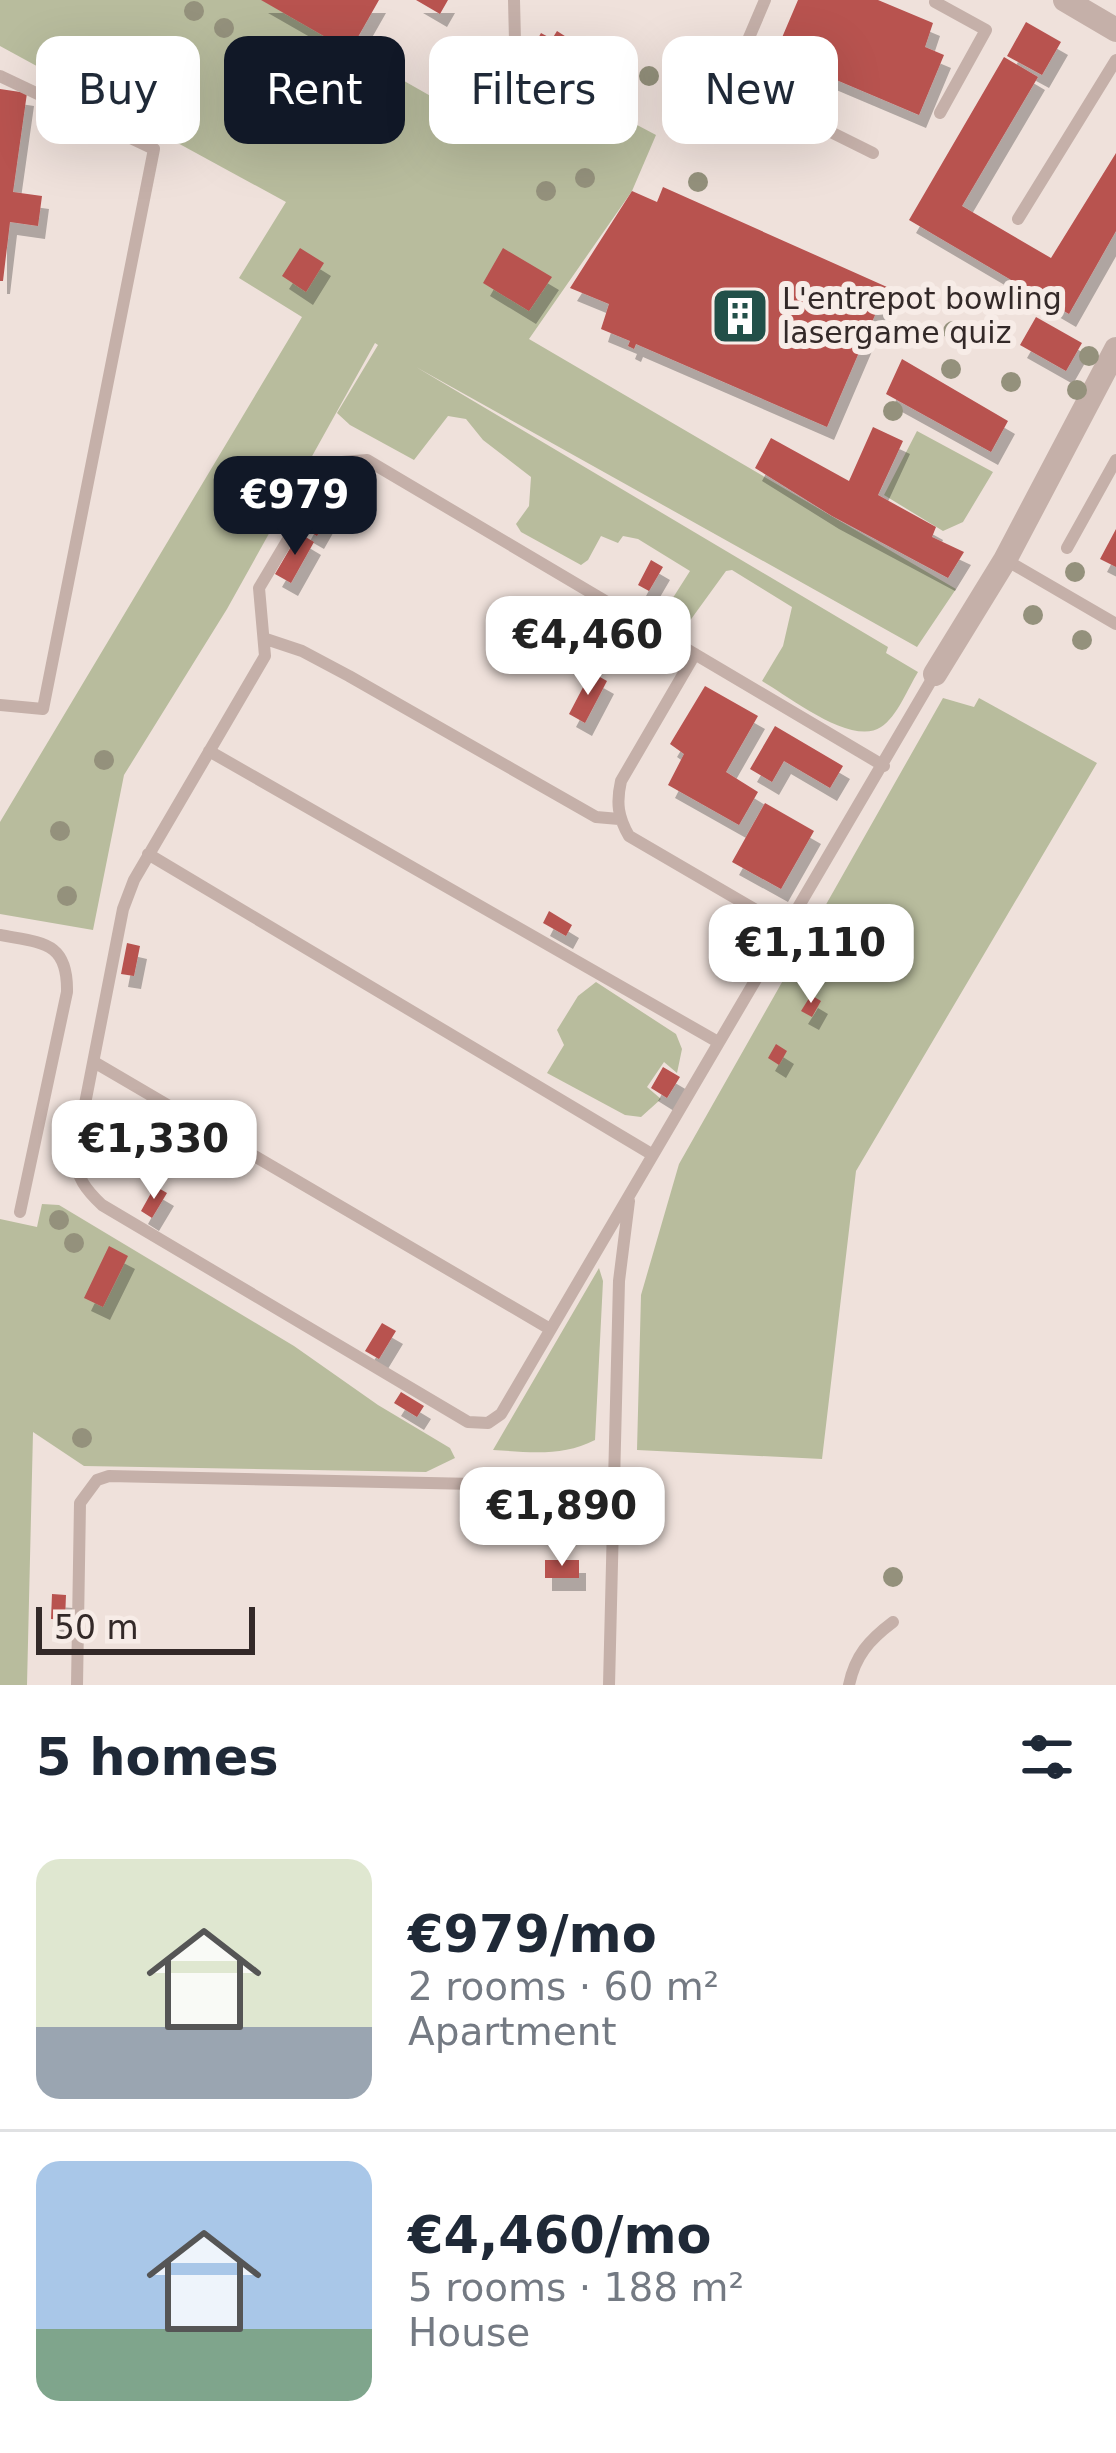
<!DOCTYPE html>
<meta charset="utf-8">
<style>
:root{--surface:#fff;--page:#f2f2f3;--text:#1f2937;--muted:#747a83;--line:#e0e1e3;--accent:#111827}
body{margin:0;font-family:"DejaVu Sans",sans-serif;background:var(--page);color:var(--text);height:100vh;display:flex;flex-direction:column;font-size:45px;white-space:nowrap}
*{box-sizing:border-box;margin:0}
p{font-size:39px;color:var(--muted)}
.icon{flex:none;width:66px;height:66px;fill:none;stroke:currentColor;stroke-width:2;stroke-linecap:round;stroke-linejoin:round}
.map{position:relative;height:1685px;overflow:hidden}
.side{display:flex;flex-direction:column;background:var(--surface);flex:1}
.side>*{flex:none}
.hud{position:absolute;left:36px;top:36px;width:1044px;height:108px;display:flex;gap:24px}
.scale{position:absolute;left:36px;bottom:30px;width:219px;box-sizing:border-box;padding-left:12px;border:6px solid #332928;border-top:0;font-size:33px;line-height:42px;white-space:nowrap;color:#332928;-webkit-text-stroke:9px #f7ece7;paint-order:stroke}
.price{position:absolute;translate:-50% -102px;padding:0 27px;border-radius:24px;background:#fff;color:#222;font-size:39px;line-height:78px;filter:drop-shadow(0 3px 6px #0008)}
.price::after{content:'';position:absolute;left:50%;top:72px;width:36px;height:27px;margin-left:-18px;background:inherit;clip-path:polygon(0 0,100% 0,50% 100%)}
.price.selected{background:var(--accent);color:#fff}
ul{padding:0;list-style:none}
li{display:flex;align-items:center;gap:36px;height:300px;padding:0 36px}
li+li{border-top:3px solid var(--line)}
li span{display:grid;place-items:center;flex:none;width:336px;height:240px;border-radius:24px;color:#555}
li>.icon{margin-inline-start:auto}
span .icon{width:144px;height:144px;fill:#fffc;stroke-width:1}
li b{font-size:51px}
h2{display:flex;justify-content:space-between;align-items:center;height:144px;padding:0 36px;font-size:51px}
.pill{padding:0 42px;border-radius:24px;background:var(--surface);box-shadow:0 12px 48px #0002;font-size:42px;line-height:108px}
.pill.selected{background:var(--accent);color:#fff}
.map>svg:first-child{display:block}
.green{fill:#b8bc9d}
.building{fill:#b85250;filter:url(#shadow)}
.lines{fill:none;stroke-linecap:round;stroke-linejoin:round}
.lane{stroke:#c5b0a9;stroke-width:12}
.street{stroke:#c5b0a9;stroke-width:24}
.tree{fill:#94917c}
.labels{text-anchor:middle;stroke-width:12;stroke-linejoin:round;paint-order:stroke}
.poi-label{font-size:30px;fill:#332928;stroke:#f7ece7;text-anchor:start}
</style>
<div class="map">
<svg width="1116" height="1685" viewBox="0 0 1116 1685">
<defs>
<filter id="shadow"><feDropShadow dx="7" dy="13" stdDeviation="0" flood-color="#0004"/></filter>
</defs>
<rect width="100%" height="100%" fill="#efe1db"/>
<!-- green -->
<path class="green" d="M0,0H262L515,144L556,82L656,135L632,191L529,339L956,589L917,647L416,367L888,647L886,653L918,672C908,688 897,717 881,727C852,747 788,696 762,681L783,646L792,607L732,570L726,571L689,622H675L662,615L690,571L638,539L623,536L618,543L601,536L588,560L581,565L521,532L516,524L529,506L531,477L483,440L466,419L448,416L414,460L350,425L337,413L378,345L375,343L227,609L124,775L93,930L0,914V822L302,317L239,278L286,202L0,46Z
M917,431L993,472L963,522L943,531L884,495Z
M943,698L974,707L979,698L1097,763L856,1171L822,1459L637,1450L641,1295L679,1164Z
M596,982L676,1034L682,1049L677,1073L664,1062L647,1087L661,1099L641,1117L625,1115L547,1073L564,1045L557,1030L578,996Z
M42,1204L59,1205L294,1346L378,1405L450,1448L455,1458L426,1472L84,1466L33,1432L27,1685H0V1219L37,1227Z
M599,1268L603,1281L595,1440C562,1457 529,1452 493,1450Z"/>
<!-- building -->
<path class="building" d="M261,0H379L350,51Z
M416,0H448L440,14Z
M798,0H878L933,23L925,47L944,55L919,115L775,54Z
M1026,22L1061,42L1042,75L1007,56Z
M557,31L607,63L588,98L525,62L541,33L552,39Z
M1004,57L1038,77L962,206L1051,258L1116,153V231L1069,314L909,220Z
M0,89L27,93L13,192L42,196L38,226L10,222L3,281H0Z
M663,187L887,287L827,427L636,344L634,349L628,346L630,341L601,329L609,304L570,288L632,191L657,202Z
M300,248L324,263L306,292L282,276Z
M503,248L552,277L529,311L483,283Z
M1036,317L1082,343L1066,371L1020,345Z
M902,359L1008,421L991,452L886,394Z
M873,427L903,441L878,495L936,527L932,537L964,552L948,578L832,516L755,468L771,438L849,481Z
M328,484L342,492L317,536L303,528Z
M1116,529V567L1100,559Z
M299,533L314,542L291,583L275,574Z
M651,560L663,567L649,591L638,585Z
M591,672L607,681L585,723L569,714Z
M705,686L758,716L726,772L758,792L739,825L668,785L684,754L670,744Z
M775,726L843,766L830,788L784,761L772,782L750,769Z
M765,803L814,831L781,889L732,862Z
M549,911L572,925L566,936L543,923Z
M127,943L140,946L134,976L121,974Z
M811,995L821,1001L812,1017L801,1011Z
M776,1044L787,1051L779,1065L768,1058Z
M663,1067L680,1077L667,1098L651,1088Z
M155,1186L167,1193L152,1218L141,1211Z
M109,1246L128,1256L103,1307L84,1298Z
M382,1323L396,1331L379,1359L365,1351Z
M401,1392L424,1406L417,1417L394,1403Z
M633,1496H652L651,1524L633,1523Z
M545,1560H579V1578H545Z
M52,1594L66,1595L65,1620L51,1619Z"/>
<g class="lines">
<!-- lane -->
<path class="lane" d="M514,0L515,41
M765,0L730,82L873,153
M935,2L986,30L940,113
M0,76L154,149L43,709L0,705
M1018,219L1116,60
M1067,548L1116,460
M1006,560L1116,624
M266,639L302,651L349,676L596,817L619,819
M695,654L621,781C616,803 618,817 629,836L785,927
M209,751L718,1042
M884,766L367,460L342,462L327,474L259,588L265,656L134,880L123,909L75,1155C77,1178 85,1189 102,1205L468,1422L488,1423L501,1414L935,674
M148,854L653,1155
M0,935C42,943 68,941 67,992L20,1212
M94,1062L550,1329
M77,1685L80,1503L97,1480L109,1476L566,1486L614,1483
M609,1685L619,1281L629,1201
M849,1685C855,1656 869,1640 893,1622"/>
<!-- street -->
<path class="street" d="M1065,0L1116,30
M935,674L1005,560L1116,349"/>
</g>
<!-- trees -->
<g class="tree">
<circle cx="194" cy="11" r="10"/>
<circle cx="224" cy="28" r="10"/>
<circle cx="649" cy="76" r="10"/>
<circle cx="585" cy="178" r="10"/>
<circle cx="698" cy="182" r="10"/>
<circle cx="546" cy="191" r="10"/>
<circle cx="953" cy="331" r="10"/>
<circle cx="1089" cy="356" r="10"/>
<circle cx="951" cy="369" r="10"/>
<circle cx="1011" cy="382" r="10"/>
<circle cx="1077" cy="390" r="10"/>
<circle cx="893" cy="411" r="10"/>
<circle cx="1075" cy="572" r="10"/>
<circle cx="1033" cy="615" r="10"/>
<circle cx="1082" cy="640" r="10"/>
<circle cx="104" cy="760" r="10"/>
<circle cx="60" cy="831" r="10"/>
<circle cx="67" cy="896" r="10"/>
<circle cx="59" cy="1220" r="10"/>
<circle cx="74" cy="1243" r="10"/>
<circle cx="82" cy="1438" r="10"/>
<circle cx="893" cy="1577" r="10"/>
</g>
<!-- icons -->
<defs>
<g id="building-square" transform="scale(3)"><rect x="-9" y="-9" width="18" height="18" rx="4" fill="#225049" stroke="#f7ece7"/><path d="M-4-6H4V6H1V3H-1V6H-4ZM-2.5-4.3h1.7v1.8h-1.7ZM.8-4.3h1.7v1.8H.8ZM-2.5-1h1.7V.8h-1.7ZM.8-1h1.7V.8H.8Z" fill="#fff"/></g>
</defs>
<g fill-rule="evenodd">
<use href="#building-square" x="740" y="316"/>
</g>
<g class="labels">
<!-- poi labels -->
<g class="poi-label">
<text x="782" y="309">L'entrepot bowling<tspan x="782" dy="34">lasergame quiz</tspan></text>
</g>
</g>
</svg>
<div class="scale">50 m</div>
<b class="price selected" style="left:295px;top:558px">€979</b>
<b class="price" style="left:588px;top:698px">€4,460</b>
<b class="price" style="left:811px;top:1006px">€1,110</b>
<b class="price" style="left:154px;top:1202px">€1,330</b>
<b class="price" style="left:562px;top:1569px">€1,890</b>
<div class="hud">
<a class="pill">Buy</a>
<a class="pill selected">Rent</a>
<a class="pill">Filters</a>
<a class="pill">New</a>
</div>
</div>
<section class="side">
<h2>5 homes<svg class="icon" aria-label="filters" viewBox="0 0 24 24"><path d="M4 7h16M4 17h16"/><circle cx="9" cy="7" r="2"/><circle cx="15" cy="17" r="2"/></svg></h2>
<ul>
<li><span style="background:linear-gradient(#dfe7d0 70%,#9aa5b1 0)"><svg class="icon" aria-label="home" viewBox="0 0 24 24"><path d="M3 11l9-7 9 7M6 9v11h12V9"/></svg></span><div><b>€979/mo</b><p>2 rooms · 60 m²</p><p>Apartment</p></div></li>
<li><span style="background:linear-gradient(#a9c7e8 70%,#7fa58c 0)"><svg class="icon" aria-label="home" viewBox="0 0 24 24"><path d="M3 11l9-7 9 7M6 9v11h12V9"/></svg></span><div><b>€4,460/mo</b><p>5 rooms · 188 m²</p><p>House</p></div></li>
</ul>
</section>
